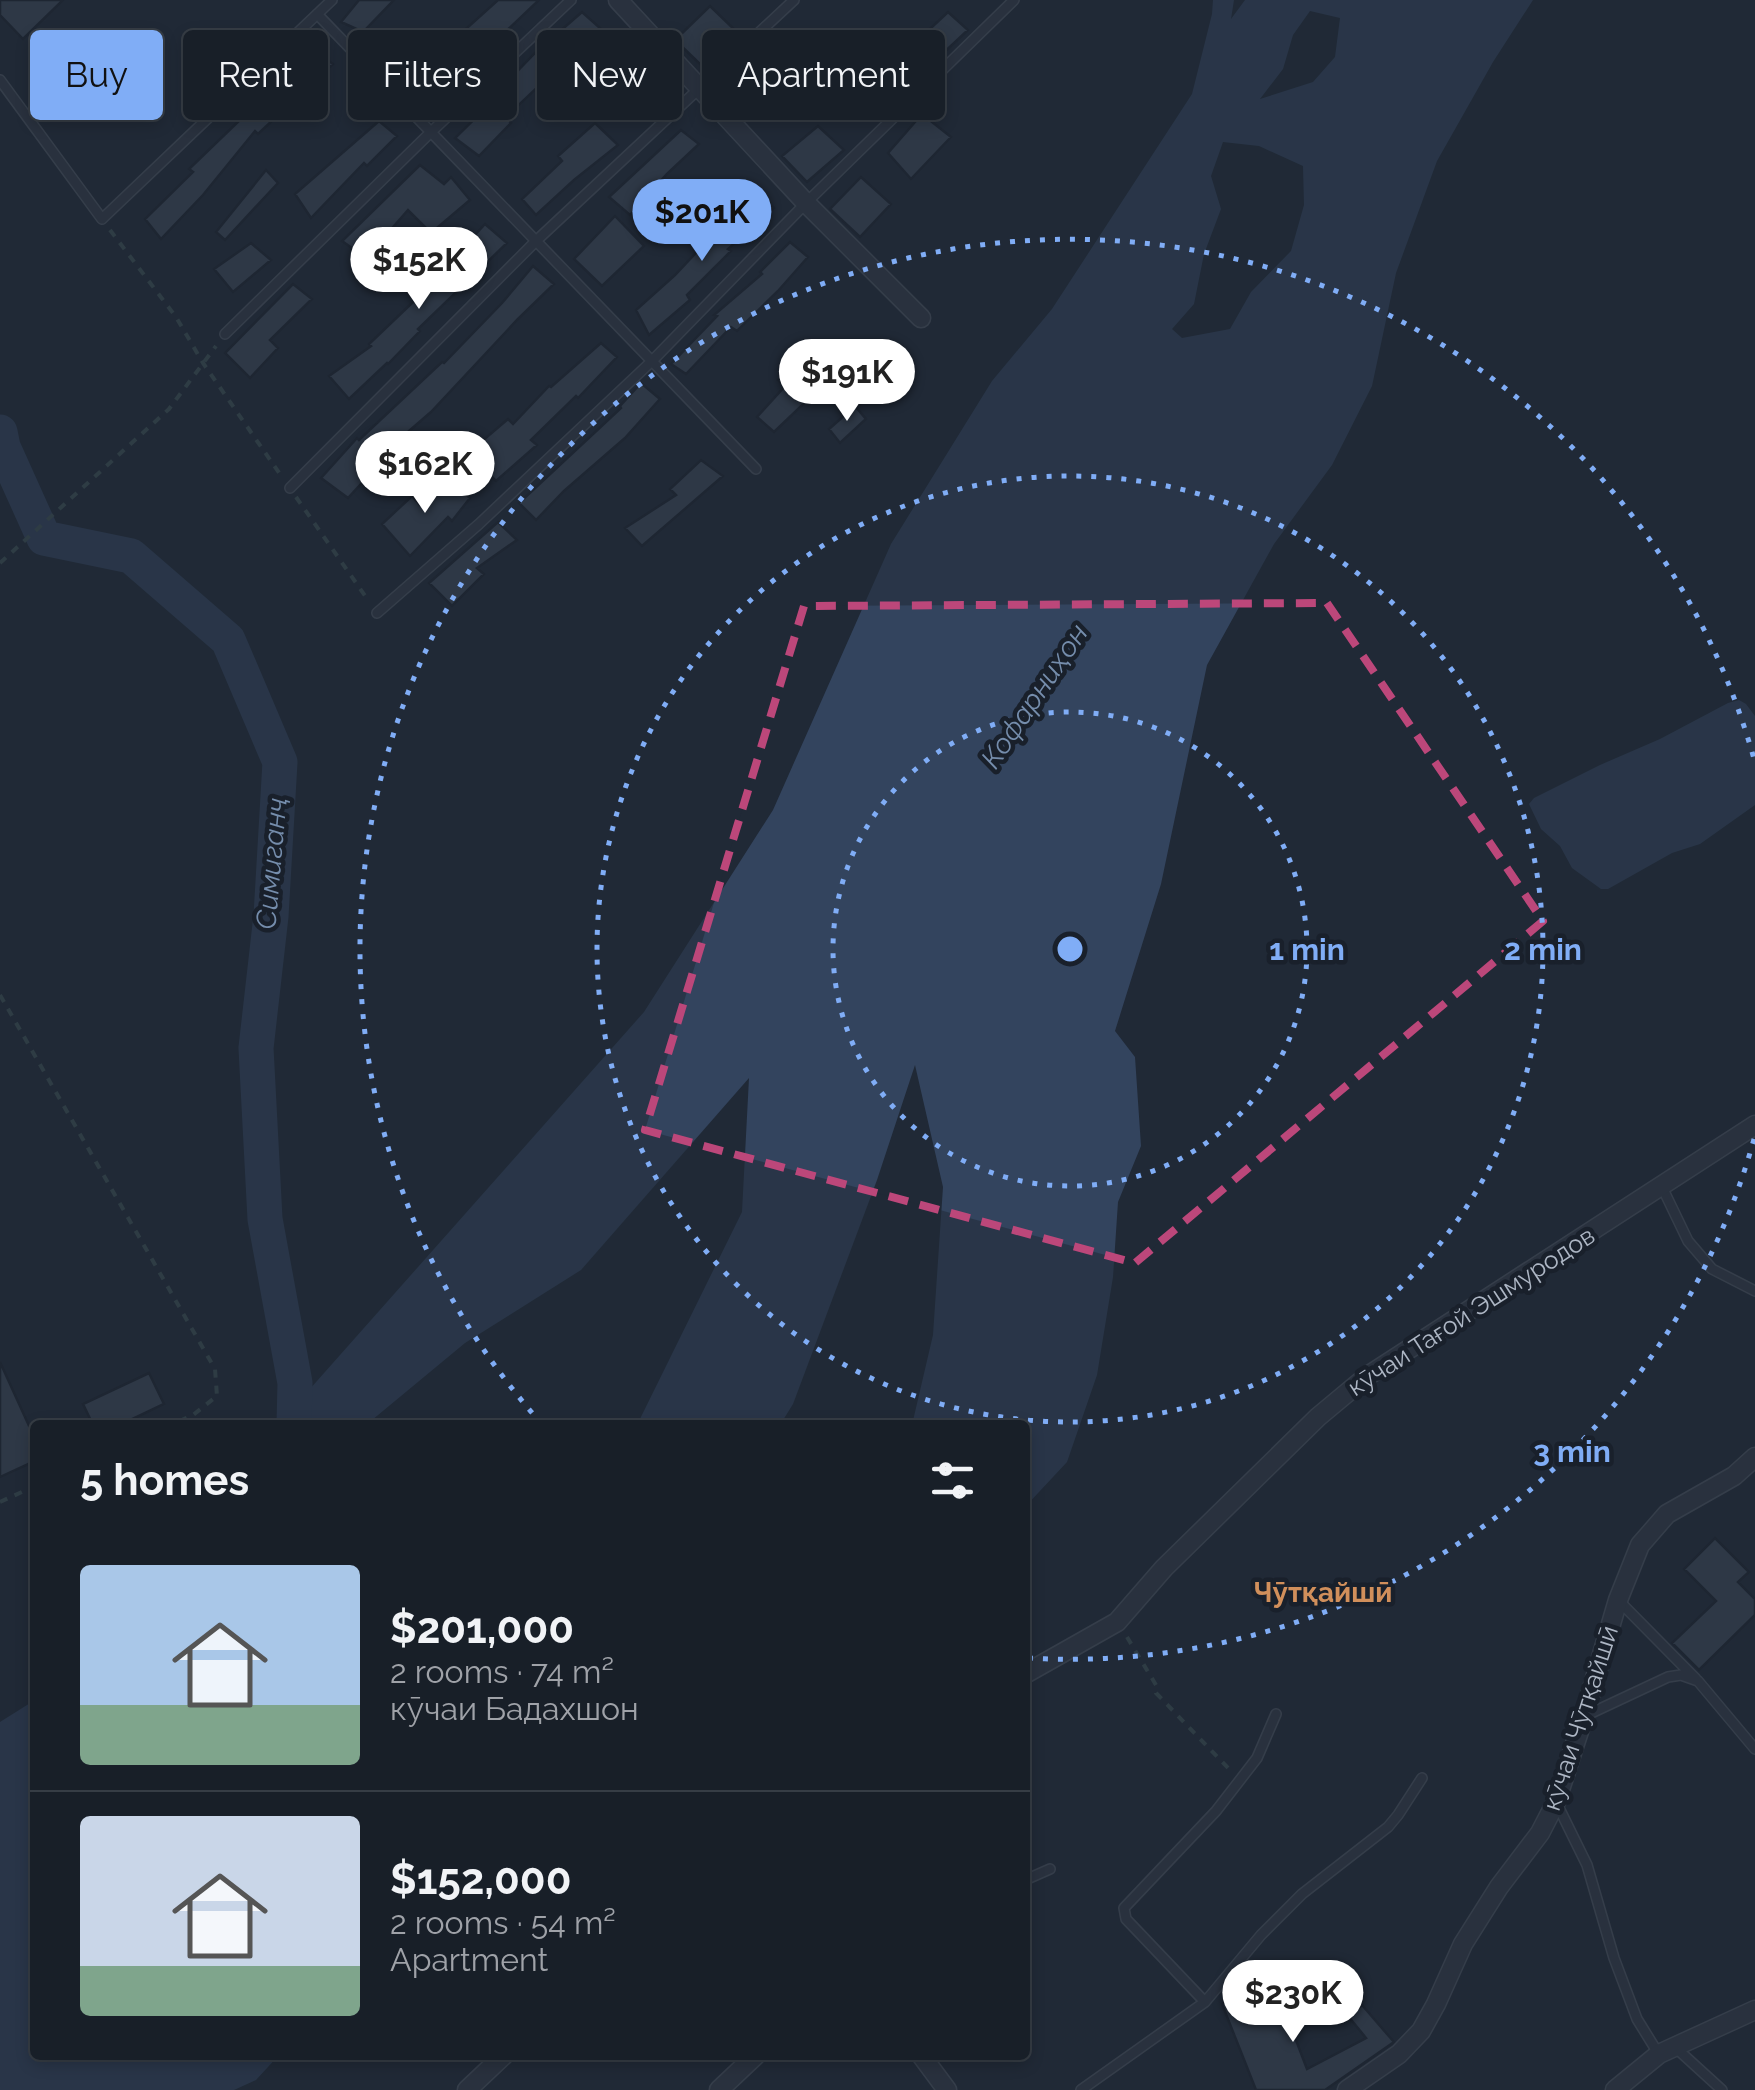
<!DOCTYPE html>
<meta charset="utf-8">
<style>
:root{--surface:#181f28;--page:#212730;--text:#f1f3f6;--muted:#9fa2a8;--line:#363d45;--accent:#80adf6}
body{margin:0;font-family:Raleway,sans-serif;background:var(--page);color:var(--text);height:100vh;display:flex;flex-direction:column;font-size:38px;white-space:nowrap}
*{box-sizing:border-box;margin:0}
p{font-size:32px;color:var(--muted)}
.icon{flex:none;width:55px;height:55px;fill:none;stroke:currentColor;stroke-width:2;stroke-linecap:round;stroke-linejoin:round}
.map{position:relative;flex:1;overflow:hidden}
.sheet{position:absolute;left:30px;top:1420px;width:1000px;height:640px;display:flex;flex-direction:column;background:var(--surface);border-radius:10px;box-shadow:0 5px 15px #0003,0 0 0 2px var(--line)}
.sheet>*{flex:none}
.banner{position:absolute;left:30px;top:30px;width:1000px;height:90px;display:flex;gap:20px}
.price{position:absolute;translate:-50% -85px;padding:0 22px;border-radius:35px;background:#fff;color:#222;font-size:32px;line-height:65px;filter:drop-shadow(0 2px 5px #0008)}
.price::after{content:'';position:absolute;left:50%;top:60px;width:30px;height:22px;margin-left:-15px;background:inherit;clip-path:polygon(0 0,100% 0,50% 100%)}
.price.on{background:var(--accent);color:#111}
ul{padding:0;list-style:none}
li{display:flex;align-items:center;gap:30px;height:250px;padding:0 50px}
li+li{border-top:2px solid var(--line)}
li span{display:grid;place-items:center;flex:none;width:280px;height:200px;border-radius:10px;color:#555}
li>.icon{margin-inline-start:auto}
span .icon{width:120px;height:120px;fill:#fffc;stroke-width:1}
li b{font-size:42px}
h2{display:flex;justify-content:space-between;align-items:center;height:120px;padding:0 50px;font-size:42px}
.tag{padding:0 35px;border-radius:10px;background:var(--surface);box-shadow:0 5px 15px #0003,0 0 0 2px var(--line);font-size:35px;line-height:90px}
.tag.on{background:var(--accent);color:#111}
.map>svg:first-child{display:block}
.water{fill:#33445e;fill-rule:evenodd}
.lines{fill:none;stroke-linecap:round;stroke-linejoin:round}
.river{stroke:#33445e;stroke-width:35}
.building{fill:#3e4959;stroke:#1b222d;stroke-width:2.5}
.lane-casing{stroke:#4e5662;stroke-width:12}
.street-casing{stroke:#4e5662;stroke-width:21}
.path{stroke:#3f5255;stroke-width:4;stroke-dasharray:8 8;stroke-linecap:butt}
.lane{stroke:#333b47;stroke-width:9}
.street{stroke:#333b47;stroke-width:18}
.marked{fill:none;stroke:#bc477a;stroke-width:8;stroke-dasharray:20 12;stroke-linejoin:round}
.ring{fill:none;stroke:#80adf6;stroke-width:5;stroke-dasharray:5 10}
.labels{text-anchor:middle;stroke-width:9;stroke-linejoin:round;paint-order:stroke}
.street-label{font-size:25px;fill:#adb6c4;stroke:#19202b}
.water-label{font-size:28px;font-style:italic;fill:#758dac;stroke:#19202b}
.neighbourhood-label{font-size:28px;font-weight:bold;fill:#d18f5b;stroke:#19202b}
.centre{fill:#80adf6;stroke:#19202b;stroke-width:5}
.ring-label{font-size:30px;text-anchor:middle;font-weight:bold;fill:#80adf6;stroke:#19202b;stroke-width:9;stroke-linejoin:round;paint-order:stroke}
</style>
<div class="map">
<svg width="1755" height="2090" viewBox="0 0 1755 2090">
<rect width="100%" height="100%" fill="#202936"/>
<!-- water -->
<path class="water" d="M1213,0H1234L1231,19L1245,0H1533L1493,62L1437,161L1396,273L1372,386L1332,465L1274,544L1207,665L1161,884L1115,1031L1135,1057L1141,1146L1118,1202L1113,1277L1097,1375L1067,1462L1025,1507V1425H912L933,1335L943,1187L915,1065L877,1180L793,1404L780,1425H637L742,1212L749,1078L581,1270L465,1343L366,1425H278L644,1012L773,810L891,544L992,381L1052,309L1192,94L1212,14ZM1310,11L1340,18L1335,57L1313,82L1260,99L1283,69L1293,35ZM1223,142L1259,146L1303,166L1304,205L1291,251L1251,292L1230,329L1182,338L1172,329L1194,304L1204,254L1221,209L1211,176Z
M1739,700L1746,704L1755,716V805L1700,844L1672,853L1608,889H1601L1572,868L1560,846L1541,829L1529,804L1534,798L1600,765L1660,739L1728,703Z
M35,1700V2055H279L256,2080L234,2090H0V1722Z"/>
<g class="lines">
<!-- river -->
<path class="river" d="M0,432L3,447L44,538L131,556L228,640L280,762L271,916L256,1048L265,1219L295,1383L294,1425"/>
</g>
<!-- building -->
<path class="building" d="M0,0H63L23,39L0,15Z
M359,0H394L363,32L341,22Z
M498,0H539L437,97L419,79L460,37L458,36Z
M710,6L736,31L702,66L675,40Z
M582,12L609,36L571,72L562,64L506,117L511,123L479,156L455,138L505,89L502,87L535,53Z
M948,12L968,30L922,73L903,54Z
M769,49L788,66L744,109L726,93Z
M315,50L333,64L258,134L255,131L203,195L161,239L145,219L193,172L189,169L273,88L276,91Z
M922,114L951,137L911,179L888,153Z
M379,121L397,136L367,166L364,163L311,218L295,194Z
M595,123L618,145L574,180L536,215L522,199L562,161L558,156Z
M818,126L844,150L807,182L782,156Z
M681,130L699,144L667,174L630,215L609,197Z
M420,165L444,184L451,177L470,200L431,233L408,210L366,258L342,241Z
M266,170L278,183L225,240L216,232Z
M861,177L891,204L860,237L830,209Z
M760,193L774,208L728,249L731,251L687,295L690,300L649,335L636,310L675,275L724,223L722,221Z
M615,216L644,246L602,286L574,259Z
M485,224L507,243L418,329L420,331L388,364L387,363L349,399L329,376L371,346L369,344L413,302Z
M790,242L808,257L778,291L737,331L731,327L686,374L671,364L717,316L714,315L762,274L760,272Z
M251,243L271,260L233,292L214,269Z
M533,266L554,284L517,320L431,412L379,457L383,460L348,498L321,478L357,438L359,440L442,362L444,363L502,303Z
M293,284L312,299L270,340L278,348L250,378L225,353Z
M601,343L617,357L578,398L576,396L531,440L537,445L496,481L468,453L508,419L513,424L549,386L551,387Z
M811,351L837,372L774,432L757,417L785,386L778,380Z
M641,383L660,399L625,438L564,491L536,520L519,503L621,408L620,406Z
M855,406L866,419L840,443L829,429Z
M701,460L723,476L642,546L625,528L676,495L670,489Z
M450,479L470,498L452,521L448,517L410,556L382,524L412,496L420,505Z
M498,522L517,540L477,568L484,574L452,606L429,583Z
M0,1362L35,1439V1461L0,1477Z
M149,1373L164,1404L120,1425H93L83,1404Z
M1715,1538L1749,1572L1738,1582L1755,1599V1615L1699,1670L1672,1643L1716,1601L1684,1569Z
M1275,1985L1307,2069L1366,2038L1348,2016L1362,2005L1394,2042L1325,2090H1256L1222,2004Z"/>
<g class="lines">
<!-- lane casing -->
<g class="lane-casing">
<path id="lane" d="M317,14L756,469
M0,80L102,219L332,0
M225,334L431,132L571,0
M290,488L537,240L794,0
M377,613L479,524L652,361L806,203L1014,0
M1662,1187L1688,1241L1712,1269L1755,1291
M1619,1601L1696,1679
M1587,1715L1668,1677L1681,1675L1698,1681L1755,1749
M1557,1804L1587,1865L1614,1958L1637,2019L1658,2053
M1025,1880L1050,1869
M1205,2002L1126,1919L1124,1908L1216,1811L1257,1758L1276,1714
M1676,2048L1722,2090
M1081,2090L1205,2002L1261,1935L1302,1894L1388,1827L1398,1815L1422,1778"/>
</g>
<!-- street casing -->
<g class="street-casing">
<path id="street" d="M618,0L806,203L921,318
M1025,1674L1117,1622L1164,1568L1318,1417L1366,1377L1755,1125
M921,2055L947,2090
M467,2090L504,2055
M719,2090L756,2055
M1347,2090L1399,2054L1421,2031L1436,2004L1463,1944L1499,1887L1540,1833L1556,1802L1584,1716L1618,1600L1640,1545L1667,1514L1734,1476L1755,1457
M1615,2090L1659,2054L1755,2010"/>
</g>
<!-- path -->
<path class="path" d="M110,230L176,317L203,363L282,477
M296,497L368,600
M0,563L169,409L216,346
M0,995L215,1369L217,1396L193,1415L171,1425
M0,1502L35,1486
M1127,1637L1156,1685V1693L1230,1770"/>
<!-- lane -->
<use href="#lane" class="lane"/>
<!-- street -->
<use href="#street" class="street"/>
</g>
<!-- marked area -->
<path d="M0 0H1755V2090H0ZM1327,603L1543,921L1135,1263L645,1130L804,606Z" fill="#202936" fill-opacity=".55" fill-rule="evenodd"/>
<path class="marked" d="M1327,603L1543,921L1135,1263L645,1130L804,606Z"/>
<!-- distance rings -->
<g class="ring">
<circle cx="1070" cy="949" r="237"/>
<circle cx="1070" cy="949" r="473"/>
<path d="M1754 1139A710 710 0 0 1 1027 1658M542 1424A710 710 0 1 1 1754 759"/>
</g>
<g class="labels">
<!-- street labels -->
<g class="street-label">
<text transform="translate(1471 1311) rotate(-33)" y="9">кӯчаи Тағой Эшмуродов</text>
<text transform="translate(1580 1718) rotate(-72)" y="9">кӯчаи Чӯтқайшӣ</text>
</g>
<!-- water labels -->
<g class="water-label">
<text transform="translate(1034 696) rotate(-56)" y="10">Кофарниҳон</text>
<text transform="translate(271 863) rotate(-85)" y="10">Симиганҷ</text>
</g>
<!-- neighbourhood labels -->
<g class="neighbourhood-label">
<text x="1323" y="1602">Чӯтқайшӣ</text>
</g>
</g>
<circle cx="1070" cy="949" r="15" class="centre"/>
<g class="ring-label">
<text x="1307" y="960">1 min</text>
<text x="1543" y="960">2 min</text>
<text x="1572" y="1462">3 min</text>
</g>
</svg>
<b class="price on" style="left:702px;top:264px">$201K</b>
<b class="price" style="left:419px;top:312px">$152K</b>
<b class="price" style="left:847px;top:424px">$191K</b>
<b class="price" style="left:425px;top:516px">$162K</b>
<b class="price" style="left:1293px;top:2045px">$230K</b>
<div class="banner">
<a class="tag on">Buy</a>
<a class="tag">Rent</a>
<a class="tag">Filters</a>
<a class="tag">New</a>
<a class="tag">Apartment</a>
</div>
<section class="sheet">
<h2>5 homes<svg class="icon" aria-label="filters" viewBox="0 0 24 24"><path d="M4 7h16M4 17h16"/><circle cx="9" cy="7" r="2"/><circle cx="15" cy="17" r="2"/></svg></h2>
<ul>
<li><span style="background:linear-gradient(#a9c7e8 70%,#7fa58c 0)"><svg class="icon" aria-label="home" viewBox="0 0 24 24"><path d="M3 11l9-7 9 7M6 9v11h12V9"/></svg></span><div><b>$201,000</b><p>2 rooms · 74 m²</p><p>кӯчаи Бадахшон</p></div></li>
<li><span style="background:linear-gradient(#c9d6e8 75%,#7fa58c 0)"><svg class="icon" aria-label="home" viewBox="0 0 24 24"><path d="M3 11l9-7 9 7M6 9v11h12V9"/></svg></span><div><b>$152,000</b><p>2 rooms · 54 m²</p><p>Apartment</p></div></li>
</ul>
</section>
</div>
